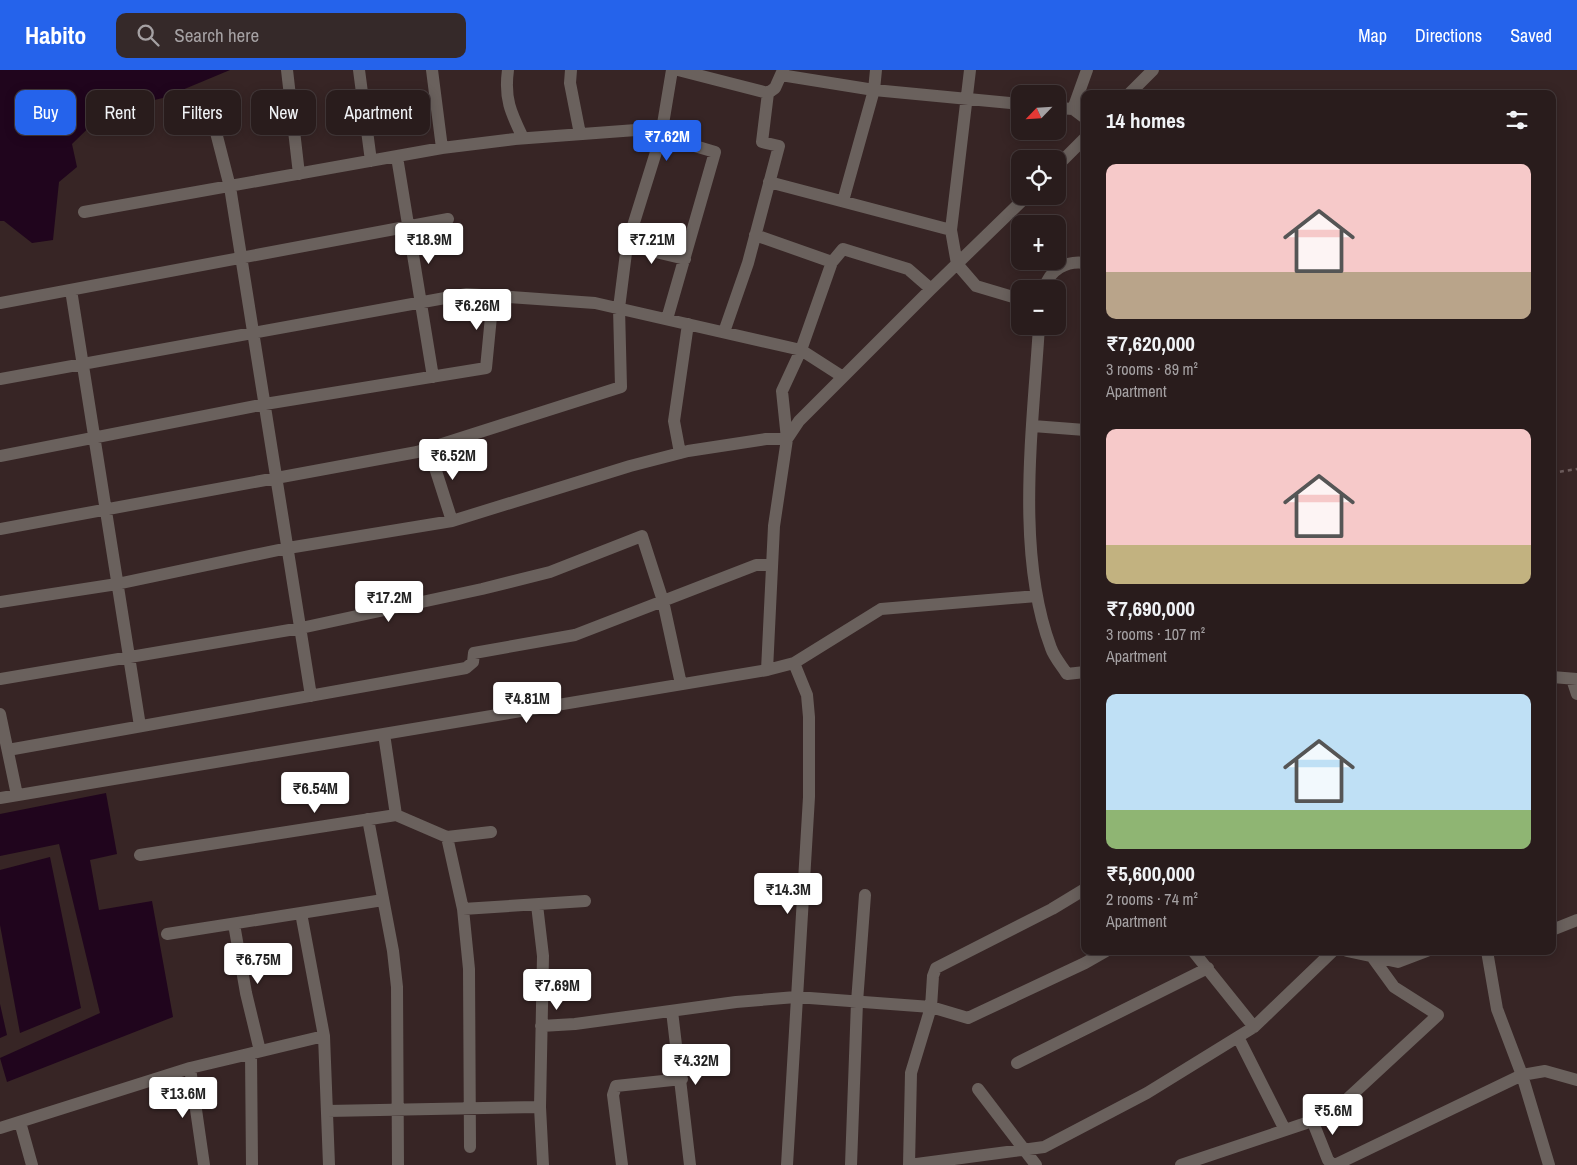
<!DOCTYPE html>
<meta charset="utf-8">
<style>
:root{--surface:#291c1c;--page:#352929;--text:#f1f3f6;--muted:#a5a1a3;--line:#453a3b;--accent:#2563eb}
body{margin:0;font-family:"Archivo Narrow",sans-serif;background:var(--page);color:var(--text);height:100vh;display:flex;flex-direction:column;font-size:19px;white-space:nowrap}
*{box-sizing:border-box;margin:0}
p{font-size:16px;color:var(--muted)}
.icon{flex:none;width:28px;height:28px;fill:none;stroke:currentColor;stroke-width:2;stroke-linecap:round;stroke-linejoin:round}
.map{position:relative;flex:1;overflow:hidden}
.details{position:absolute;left:1081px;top:20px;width:475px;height:865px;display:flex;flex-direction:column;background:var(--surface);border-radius:10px;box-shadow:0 2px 12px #0003,0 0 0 1px var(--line)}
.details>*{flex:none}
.hud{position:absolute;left:15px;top:20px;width:475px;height:45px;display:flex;gap:10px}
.needle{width:32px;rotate:245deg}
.fabs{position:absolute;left:1011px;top:15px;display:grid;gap:10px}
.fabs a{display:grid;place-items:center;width:55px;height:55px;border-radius:10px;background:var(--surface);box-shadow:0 2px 12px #0003,0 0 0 1px var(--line);font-size:25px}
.price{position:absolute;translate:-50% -42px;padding:0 11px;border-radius:5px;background:#fff;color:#222;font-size:16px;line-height:32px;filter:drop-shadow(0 1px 2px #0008)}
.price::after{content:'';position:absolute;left:50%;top:30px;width:15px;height:11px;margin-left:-8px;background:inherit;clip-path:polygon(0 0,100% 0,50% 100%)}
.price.active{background:var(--accent);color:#fff}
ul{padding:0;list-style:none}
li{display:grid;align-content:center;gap:10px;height:265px;padding:0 25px}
li span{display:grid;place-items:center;height:155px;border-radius:10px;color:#555}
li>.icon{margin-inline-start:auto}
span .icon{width:90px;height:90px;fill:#fffc;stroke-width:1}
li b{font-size:21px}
h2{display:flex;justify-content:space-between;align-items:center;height:60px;padding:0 25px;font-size:21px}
.tag{padding:0 18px;border-radius:10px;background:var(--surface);box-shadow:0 2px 12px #0003,0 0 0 1px var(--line);font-size:18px;line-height:45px}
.tag.active{background:var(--accent);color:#fff}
header{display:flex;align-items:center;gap:30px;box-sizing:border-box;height:70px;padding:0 25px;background:var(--accent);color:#fff}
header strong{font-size:24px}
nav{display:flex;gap:28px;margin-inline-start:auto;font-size:18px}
.search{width:350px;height:45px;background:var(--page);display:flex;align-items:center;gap:12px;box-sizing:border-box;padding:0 18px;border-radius:10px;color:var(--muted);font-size:19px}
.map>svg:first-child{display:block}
.water{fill:#20051d}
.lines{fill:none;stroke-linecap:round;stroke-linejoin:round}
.path{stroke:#6e5d5d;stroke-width:2.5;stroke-dasharray:4 4;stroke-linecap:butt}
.minor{stroke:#6a615d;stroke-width:12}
</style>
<header>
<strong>Habito</strong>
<div class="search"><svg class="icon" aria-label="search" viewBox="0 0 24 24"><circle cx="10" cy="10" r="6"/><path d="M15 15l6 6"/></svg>Search here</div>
<nav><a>Map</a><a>Directions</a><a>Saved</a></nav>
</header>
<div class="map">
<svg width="1577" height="1095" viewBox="0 0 1577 1095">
<rect width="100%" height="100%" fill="#372525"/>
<!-- water -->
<path class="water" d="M0,0H230L163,28L106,41L72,74L77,97L59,112L53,170L32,173L4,151H0Z
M106,723L117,784L90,790L99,840L152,831L173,947L7,1012L0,988L100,943L59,774L0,786V744Z
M50,787L81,938L20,963L0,855V800Z
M0,934L7,965L0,968Z"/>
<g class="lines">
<!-- path -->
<path class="path" d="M1552,403L1577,399"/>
<!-- minor -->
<path class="minor" d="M287,0L299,104
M359,0L371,91
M432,0L442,78
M508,0C504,29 511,43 523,68
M571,0L570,13L580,64
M678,0L768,23L775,18L783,0
M970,0L951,160L957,194L976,216L1020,229
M781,5L874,20L1020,34
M1129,24L1153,0
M1058,38L1073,39
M210,39L230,117L311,626
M1085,48L1073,39L1087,0
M661,66L715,82L667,249
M397,87L433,307
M1058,95L1085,68
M769,112L951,160
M843,131L874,20L876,0
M84,142L442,78L515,69L663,58
M755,165L832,192
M627,175L685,189
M1044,219C1049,200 1067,190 1085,193
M71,220L140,656
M0,233L448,149
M1039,256C1033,357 1015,482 1051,578C1054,587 1062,596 1067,604L1085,602
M724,262L748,193L779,76L762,72L768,23
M0,309L467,224L595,233L801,280L843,307
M1033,356L1085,360
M429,379L452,451
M680,383L674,351L688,254
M0,386L265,334L486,298L493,226
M0,459L417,382L621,317L619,238L627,175L661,66L672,0
M0,532L117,514L288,478L452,451L630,396L688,381L766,369H787L782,321L801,280L832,192L843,179L908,199L931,219
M767,600L774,456L787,369L799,351L931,219L1027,126
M1552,607L1577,609
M0,609L301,558L482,519L550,502L642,466L663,531L681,614
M1572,609L1577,624
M0,644L17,725
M384,664L396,745
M8,680L466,598L473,592L474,583L575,565L756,495H772
M0,728L767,600L794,593L881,539L1037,526
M368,749L393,881L397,917L398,1095
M447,767L463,839L469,899L470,1077
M140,785L396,745L447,767L491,762
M537,835L543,886L540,1037L543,1095
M463,839L585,831
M301,843L324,966
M234,854L246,923L260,981
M1552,860L1577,850
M167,864L383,830
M1193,881L1254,957
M1347,881L1398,892L1427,881
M1487,881L1497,939L1522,1005L1549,1095
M672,941L690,1095
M541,956L575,954L736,932L796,927L931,937L968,948L1085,893L1106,881
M1238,967L1285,1060
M251,984L252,1095
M1017,993L1208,898
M190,998L204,1095
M978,1019L1036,1095
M327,1041L540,1037
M1312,1050L1328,1090L1333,1095
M20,1052L32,1095
M0,1058L190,998L324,966L329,1095
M622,1095L613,1025L616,1016L682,1009
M787,1095L809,727V647L807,625L794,593
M851,1095L857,932L865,825
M909,1095L1044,1077L1147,1023L1254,957L1333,881
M909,1095L911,1003L931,937L933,906L936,898L1052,839L1085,819
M1181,1095L1330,1045L1438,945L1394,917L1373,888
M1335,1095L1522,1005L1545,1001L1577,1010"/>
</g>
</svg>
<div class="fabs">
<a><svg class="needle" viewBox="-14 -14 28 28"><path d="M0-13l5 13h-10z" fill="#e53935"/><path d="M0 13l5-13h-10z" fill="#a5a1a3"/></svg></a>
<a><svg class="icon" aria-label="locate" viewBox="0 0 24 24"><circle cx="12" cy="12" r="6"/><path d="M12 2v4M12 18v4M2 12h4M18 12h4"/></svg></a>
<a>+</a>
<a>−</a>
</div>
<b class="price active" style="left:667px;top:92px">₹7.62M</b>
<b class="price" style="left:429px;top:195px">₹18.9M</b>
<b class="price" style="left:652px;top:195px">₹7.21M</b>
<b class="price" style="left:477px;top:261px">₹6.26M</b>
<b class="price" style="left:453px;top:411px">₹6.52M</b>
<b class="price" style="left:389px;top:553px">₹17.2M</b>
<b class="price" style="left:527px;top:654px">₹4.81M</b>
<b class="price" style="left:315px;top:744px">₹6.54M</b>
<b class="price" style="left:788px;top:845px">₹14.3M</b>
<b class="price" style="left:258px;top:915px">₹6.75M</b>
<b class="price" style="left:557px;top:941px">₹7.69M</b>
<b class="price" style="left:696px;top:1016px">₹4.32M</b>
<b class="price" style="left:183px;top:1049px">₹13.6M</b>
<b class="price" style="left:1333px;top:1066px">₹5.6M</b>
<div class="hud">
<a class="tag active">Buy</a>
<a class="tag">Rent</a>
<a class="tag">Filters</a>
<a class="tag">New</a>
<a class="tag">Apartment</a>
</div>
<section class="details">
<h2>14 homes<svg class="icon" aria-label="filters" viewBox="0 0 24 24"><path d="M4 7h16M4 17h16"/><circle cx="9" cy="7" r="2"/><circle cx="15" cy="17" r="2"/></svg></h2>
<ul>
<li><span style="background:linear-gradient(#f6c9c9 70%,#b9a48a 0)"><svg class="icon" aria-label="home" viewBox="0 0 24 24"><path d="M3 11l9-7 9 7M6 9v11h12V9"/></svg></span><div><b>₹7,620,000</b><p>3 rooms · 89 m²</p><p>Apartment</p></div></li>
<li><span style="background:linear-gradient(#f6c9c9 75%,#c2b280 0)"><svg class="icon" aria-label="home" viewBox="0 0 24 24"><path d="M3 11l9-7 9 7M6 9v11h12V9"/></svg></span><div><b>₹7,690,000</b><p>3 rooms · 107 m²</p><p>Apartment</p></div></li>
<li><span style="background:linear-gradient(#bfe0f5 75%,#8fb573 0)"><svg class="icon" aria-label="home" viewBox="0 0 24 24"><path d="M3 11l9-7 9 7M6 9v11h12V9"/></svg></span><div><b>₹5,600,000</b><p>2 rooms · 74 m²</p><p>Apartment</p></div></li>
</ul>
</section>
</div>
